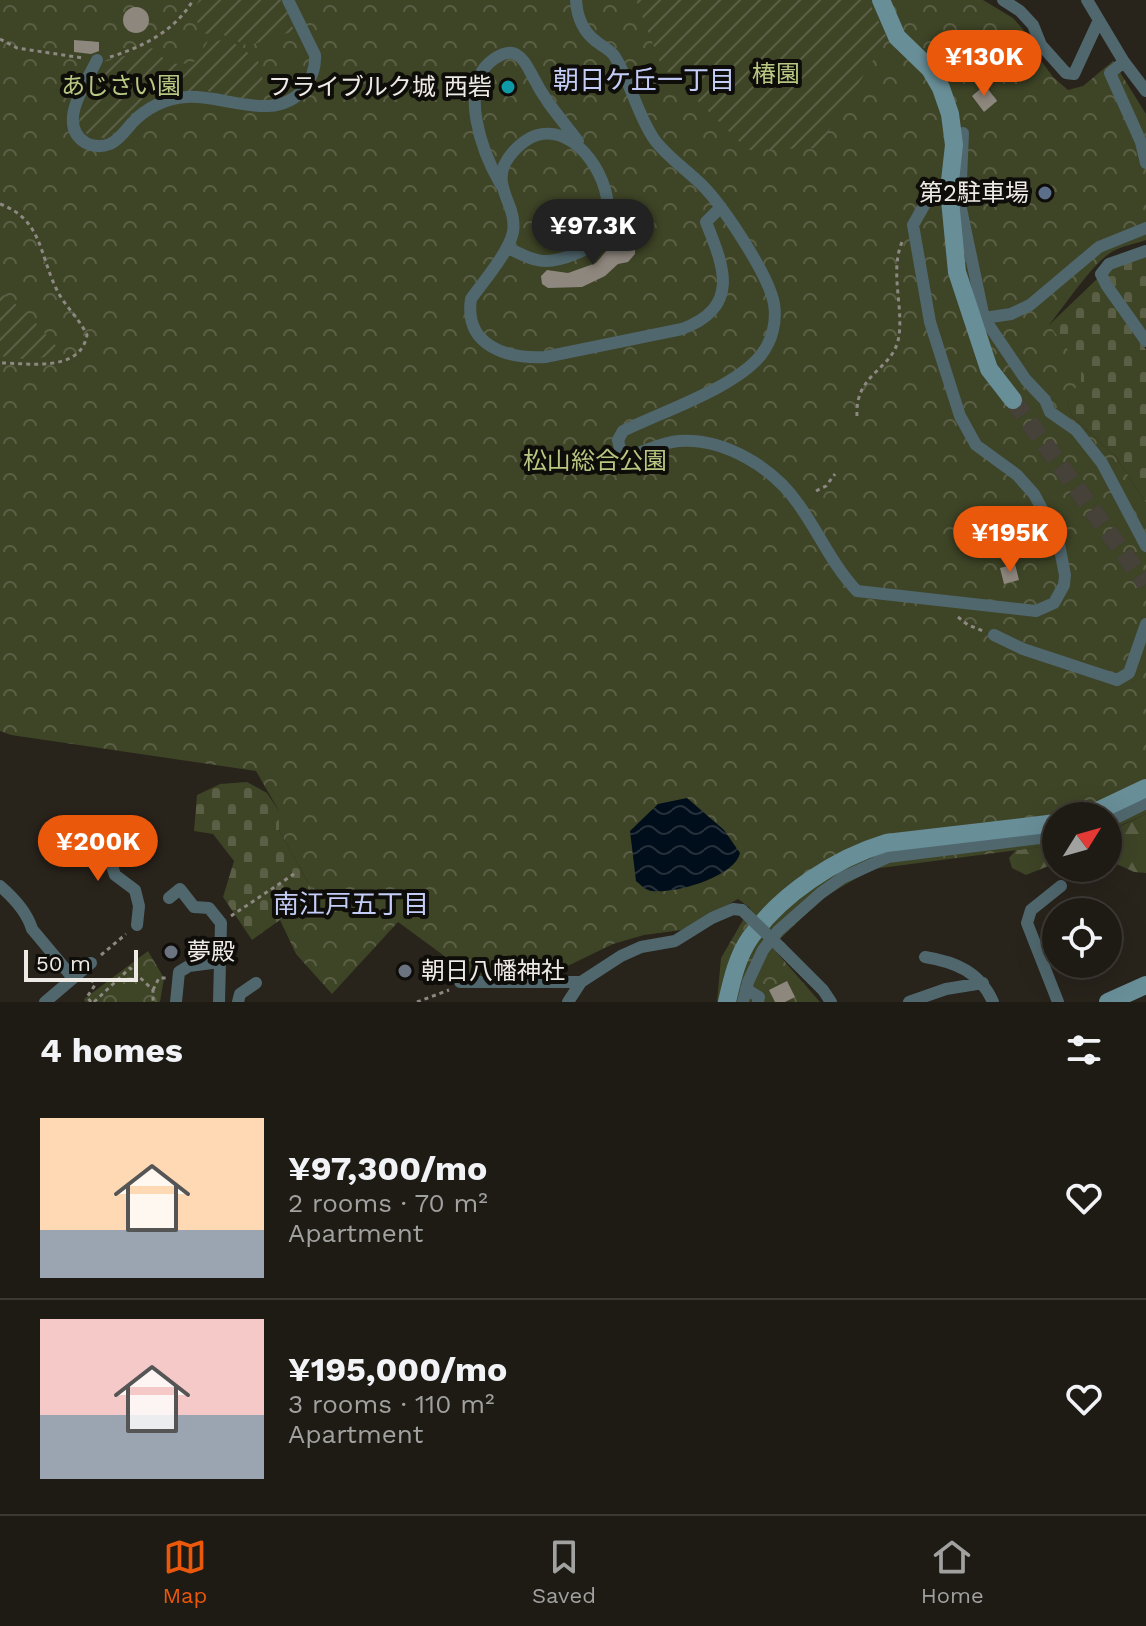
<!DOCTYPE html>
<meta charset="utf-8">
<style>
:root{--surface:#1e1a14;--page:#26231d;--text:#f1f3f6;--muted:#a1a1a0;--line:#3c3834;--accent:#ea580c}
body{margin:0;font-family:"Work Sans","Noto Sans JP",sans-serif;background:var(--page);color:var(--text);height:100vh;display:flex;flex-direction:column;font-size:30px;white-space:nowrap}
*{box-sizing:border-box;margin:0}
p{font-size:26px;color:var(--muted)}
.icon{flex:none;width:44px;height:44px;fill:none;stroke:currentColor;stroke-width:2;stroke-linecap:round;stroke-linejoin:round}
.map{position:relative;height:1002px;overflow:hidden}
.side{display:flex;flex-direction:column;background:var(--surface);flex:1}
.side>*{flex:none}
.needle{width:52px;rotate:53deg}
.fabs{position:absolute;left:1042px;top:802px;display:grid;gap:16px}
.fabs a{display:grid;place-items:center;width:80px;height:80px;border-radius:50%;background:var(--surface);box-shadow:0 8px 32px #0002,0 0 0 2px var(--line);font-size:40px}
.scale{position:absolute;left:24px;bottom:20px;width:114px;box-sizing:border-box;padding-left:8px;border:4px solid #eeeae5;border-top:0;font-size:22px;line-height:28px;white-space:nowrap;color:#eeeae5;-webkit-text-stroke:6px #0f0d09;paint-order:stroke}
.price{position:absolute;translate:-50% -68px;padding:0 18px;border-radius:28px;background:var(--accent);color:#fff;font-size:26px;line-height:52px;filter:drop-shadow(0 2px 4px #0008)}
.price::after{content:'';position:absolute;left:50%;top:48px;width:24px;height:18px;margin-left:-12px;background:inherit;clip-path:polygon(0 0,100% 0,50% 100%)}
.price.on{background:#222;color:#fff}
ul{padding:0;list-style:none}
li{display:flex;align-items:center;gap:24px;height:200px;padding:0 40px}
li+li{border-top:2px solid var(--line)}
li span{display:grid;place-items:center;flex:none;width:224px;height:160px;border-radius:0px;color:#555}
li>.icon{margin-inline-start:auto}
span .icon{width:96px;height:96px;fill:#fffc;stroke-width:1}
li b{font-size:34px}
h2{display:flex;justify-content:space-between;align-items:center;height:96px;padding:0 40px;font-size:34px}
.tabs{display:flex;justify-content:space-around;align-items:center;height:112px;border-top:2px solid var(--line);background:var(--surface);font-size:22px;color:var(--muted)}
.tabs a{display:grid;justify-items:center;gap:4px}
.tabs .on{color:var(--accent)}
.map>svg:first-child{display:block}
.forest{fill:url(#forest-firs)}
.cemetery{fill:url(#cemetery-stones)}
.park{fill:url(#park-crowns)}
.garden{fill:url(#garden-furrows)}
.water{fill:url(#water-waves)}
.building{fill:#8e877e}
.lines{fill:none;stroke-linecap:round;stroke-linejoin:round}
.secondary-tunnel{stroke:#464139;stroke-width:18;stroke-dasharray:18 9;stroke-linecap:butt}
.path{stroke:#8d8882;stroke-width:3;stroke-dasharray:4 4;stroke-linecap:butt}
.street{stroke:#50676e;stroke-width:12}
.secondary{stroke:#688e98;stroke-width:18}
.street-bridge{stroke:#50676e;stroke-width:12}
.culture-dot{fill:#0f9aa8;stroke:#0f0d09;stroke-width:3}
.service-dot{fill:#5c6f8a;stroke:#0f0d09;stroke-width:3}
.worship-dot{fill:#6b7280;stroke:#0f0d09;stroke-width:3}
.labels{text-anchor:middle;stroke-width:8;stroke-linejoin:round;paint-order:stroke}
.park-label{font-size:24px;fill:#b8c781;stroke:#0f0d09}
.poi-label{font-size:24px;fill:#eeeae5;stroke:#0f0d09;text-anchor:end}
.neighbourhood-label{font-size:26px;fill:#c4cdf7;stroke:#0f0d09}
</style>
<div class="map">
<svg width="1146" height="1002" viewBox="0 0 1146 1002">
<defs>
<pattern id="forest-firs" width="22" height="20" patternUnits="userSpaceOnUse" patternTransform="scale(2)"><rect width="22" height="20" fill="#3e4426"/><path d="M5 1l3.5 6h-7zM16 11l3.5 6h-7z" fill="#5a5f45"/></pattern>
<pattern id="cemetery-stones" width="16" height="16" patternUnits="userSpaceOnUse" patternTransform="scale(2)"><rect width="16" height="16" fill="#3e4426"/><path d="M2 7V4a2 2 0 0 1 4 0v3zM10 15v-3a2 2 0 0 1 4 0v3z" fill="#5a5f45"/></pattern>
<pattern id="park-crowns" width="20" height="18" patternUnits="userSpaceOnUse" patternTransform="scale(2)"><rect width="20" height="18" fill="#3e4426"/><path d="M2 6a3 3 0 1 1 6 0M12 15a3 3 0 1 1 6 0" fill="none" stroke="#5a5f45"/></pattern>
<pattern id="garden-furrows" width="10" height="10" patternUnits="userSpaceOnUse" patternTransform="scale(2)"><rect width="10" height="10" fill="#3e4426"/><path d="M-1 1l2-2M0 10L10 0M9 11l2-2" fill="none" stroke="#5a5f45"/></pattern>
<pattern id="water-waves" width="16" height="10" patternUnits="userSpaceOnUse" patternTransform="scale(2)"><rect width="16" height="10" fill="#000d1a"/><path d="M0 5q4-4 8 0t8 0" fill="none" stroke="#26303b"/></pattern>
</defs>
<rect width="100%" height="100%" fill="#28231b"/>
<!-- forest -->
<path class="forest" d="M1146,814V873L1134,872L1108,860V832Z
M1056,845V863L1026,875L1012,868L1009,858L1016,850Z"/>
<!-- cemetery -->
<path class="cemetery" d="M1146,256V333L1110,285L1107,274L1111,269Z
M1098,278L1129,319L1146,350V503L1116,457L1073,417L1067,404L1069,393L1049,325Z
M247,782L267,793L279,811V830L315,895L252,940L223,897L234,861L213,834L194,831L197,795L220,784Z"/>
<!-- park -->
<path class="park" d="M0,0H983L1013,18L1027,34L1034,51L1053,77L1068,90L1083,86L1113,61L1146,114V240C1135,244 1121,246 1110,253C1092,265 1065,305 1049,325L1081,367V383L1070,393L1067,404L1073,417L1116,457L1146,503V814L1108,831V816H1056V845L873,869L822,898L772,947L820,1002H717L721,958L750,908L738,899L682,930L644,935L613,944L549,975L509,985L460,982L443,955L398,922L332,994L296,954L280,920L315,895L279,830V811L256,771L11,735L0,731Z
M148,951L164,978L160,1002H85L84,999Z"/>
<!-- garden -->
<path class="garden" d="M199,0H283L294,31L248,46L219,33L203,34L193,13Z
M636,0H868L887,38L818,148L748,150L661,65Z
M230,40L258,60L263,81L252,98L240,99L203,90L180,92L135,109L121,128L108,137L90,139L79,122L81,108L100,63L152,48C168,63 174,68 196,61L208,41Z
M0,292L27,313L62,353L31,360L0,356Z"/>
<!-- water -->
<path class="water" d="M687,798L724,830L740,853C735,877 674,894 652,891C645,890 641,885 636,881L630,831L658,804Z"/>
<!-- building -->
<path class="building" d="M123 20a13 13 0 1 1 26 0a13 13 0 1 1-26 0Z
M74,40L99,42V51L91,54L74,52Z
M500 87a8 8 0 1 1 16 0a8 8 0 1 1-16 0Z
M985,85L997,101L984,112L972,96Z
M621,235L631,239L635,246V254L628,262L618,264L605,276L582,287L548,288L542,284L541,276L547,270L568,273L596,263L607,250L611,240Z
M1015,564L1019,580L1004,584L1000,568Z
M787,981L795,997L785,1002H775L769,990Z"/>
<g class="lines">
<!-- secondary-tunnel -->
<path class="secondary-tunnel" d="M1013,400L1146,584"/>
<!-- path -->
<path class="path" d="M0,39L17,48L83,58
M110,57C143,47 176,30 193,0
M0,204C44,220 39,258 59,294C67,308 80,320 87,335C80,373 29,363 0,363
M857,416C855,374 890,371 898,341C905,310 889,273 902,242
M816,491L826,486L835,474
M958,617L968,625L983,631
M231,916L294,874
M101,955L126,934
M153,990L159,978H166
M91,1002L87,997L95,985L91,979
M94,1002L130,968L153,990V1002
M417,1002L449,990"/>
<!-- street -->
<path class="street" d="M576,0C577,17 583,32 597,42C603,47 611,50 615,57C631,83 637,114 654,139C667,157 686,169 702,185C723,206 769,275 774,304C777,322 772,341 761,355C735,388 661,412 623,431L618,440L620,449L631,455C646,451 663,442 679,441C725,438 774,468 799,505C819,533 833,566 857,591L1036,611L1054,603L1064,585L1065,575L1058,539L1034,494L1017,475L976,445L960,416L930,322L913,225L926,202L940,191L949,190
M1003,0L1020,11L1033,25L1041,45L1066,73L1074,74L1098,22
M1087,0L1124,62L1146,91
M97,60C87,82 55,125 86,143C94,147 102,147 110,144C119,140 126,130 132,123C146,108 166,98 186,97C224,94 274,124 304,89C312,78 316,68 315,55L288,0
M1124,62L1110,73L1141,142L1146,163
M963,133L960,204L984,318L1026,380L1045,400L1050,412L1076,430L1102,463L1146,546
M501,185C483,154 456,85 494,59C500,55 510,50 517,55C523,58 529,69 532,75C546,103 559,116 578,141
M507,247C534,262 546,266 575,254C588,249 601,241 607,228C610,220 608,206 607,198C599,154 553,107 513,152C485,183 518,202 513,232C509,252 483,282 471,299C464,346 507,359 545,357L682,329C741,307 724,267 706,222L721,207
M1146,251L1109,264L1101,274L1107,286L1146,341
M984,318L1011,314L1030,305L1099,247L1146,228
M994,635L1023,649L1117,680L1129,673L1146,624
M1108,822L1146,803
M105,832L108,854L115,875L135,890L139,906L137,925
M0,886C14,898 27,912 32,929L73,978
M169,898L180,889L194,907L209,908L221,923L219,1002
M780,947L823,990L831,1002
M925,957C956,962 980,972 993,1002
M460,982H581
M746,989L759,997L758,1002
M45,1002L91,963
M176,1002L179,972L189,966L220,962
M238,1002L240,994L256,983
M568,1002L581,982L621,956L641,947L675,941L712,918L733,909L742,910
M743,1002L748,982L763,950L778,931L821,893L842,878L888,857L1056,836
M909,1002L946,989L983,983
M1058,1002L1027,923L1031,910L1061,886"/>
<!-- secondary -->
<path class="secondary" d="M881,0L897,37L930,69L941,88L950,114L954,145L949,190L957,272L989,369L1013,400
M1087,816L1146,788
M727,1002C732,980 737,957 750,938C781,894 836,858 886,843L1056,823
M1108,1002L1146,985"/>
<!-- street-bridge -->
<path class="street-bridge" d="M742,910L780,947"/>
</g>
<!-- markers -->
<circle class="culture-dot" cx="508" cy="87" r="8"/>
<circle class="service-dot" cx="1045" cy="193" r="8"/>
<g class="worship-dot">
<circle cx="171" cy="952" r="8"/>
<circle cx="405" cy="971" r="8"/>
</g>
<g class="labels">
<!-- park labels -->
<g class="park-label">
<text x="776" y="82">椿園</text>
<text x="121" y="94">あじさい園</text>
<text x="595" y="469">松山総合公園</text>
</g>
<!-- poi labels -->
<g class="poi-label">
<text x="492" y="95">フライブルク城 西砦</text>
<text x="1029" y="201">第2駐車場</text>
<text x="187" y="960" text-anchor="start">夢殿</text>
<text x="421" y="979" text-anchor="start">朝日八幡神社</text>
</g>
<!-- neighbourhood labels -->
<g class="neighbourhood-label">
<text x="644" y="89">朝日ケ丘一丁目</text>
<text x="351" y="913">南江戸五丁目</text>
</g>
</g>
</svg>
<div class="fabs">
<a><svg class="needle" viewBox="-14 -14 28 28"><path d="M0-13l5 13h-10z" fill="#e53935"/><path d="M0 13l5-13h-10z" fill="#a1a1a0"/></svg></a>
<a><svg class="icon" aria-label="locate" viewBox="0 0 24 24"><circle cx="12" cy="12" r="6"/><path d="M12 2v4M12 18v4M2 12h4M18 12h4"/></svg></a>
</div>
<div class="scale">50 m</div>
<b class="price" style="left:984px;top:98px">¥130K</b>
<b class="price on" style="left:593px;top:267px">¥97.3K</b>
<b class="price" style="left:1010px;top:574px">¥195K</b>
<b class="price" style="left:98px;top:883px">¥200K</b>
</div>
<section class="side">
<h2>4 homes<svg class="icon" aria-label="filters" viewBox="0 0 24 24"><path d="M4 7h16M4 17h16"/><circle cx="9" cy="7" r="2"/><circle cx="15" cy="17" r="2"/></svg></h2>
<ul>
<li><span style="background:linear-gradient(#ffd9b3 70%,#9aa5b1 0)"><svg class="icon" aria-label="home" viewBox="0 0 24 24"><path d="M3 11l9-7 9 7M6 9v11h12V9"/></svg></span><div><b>¥97,300/mo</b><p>2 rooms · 70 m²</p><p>Apartment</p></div><svg class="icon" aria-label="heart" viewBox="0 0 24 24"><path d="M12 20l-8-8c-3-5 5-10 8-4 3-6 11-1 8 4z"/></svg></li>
<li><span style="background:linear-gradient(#f6c9c9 60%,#9aa5b1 0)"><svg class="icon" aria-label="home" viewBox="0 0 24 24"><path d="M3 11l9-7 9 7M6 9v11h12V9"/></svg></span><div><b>¥195,000/mo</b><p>3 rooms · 110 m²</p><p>Apartment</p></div><svg class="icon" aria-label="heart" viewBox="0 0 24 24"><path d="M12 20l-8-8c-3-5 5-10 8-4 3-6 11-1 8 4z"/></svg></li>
</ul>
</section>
<nav class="tabs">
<a class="on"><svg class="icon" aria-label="map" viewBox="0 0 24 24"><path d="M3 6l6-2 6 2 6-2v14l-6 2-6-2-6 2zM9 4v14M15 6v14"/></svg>Map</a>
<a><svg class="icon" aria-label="saved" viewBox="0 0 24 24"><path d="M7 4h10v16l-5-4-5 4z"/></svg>Saved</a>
<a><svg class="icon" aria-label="home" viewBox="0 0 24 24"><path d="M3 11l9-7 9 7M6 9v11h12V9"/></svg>Home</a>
</nav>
